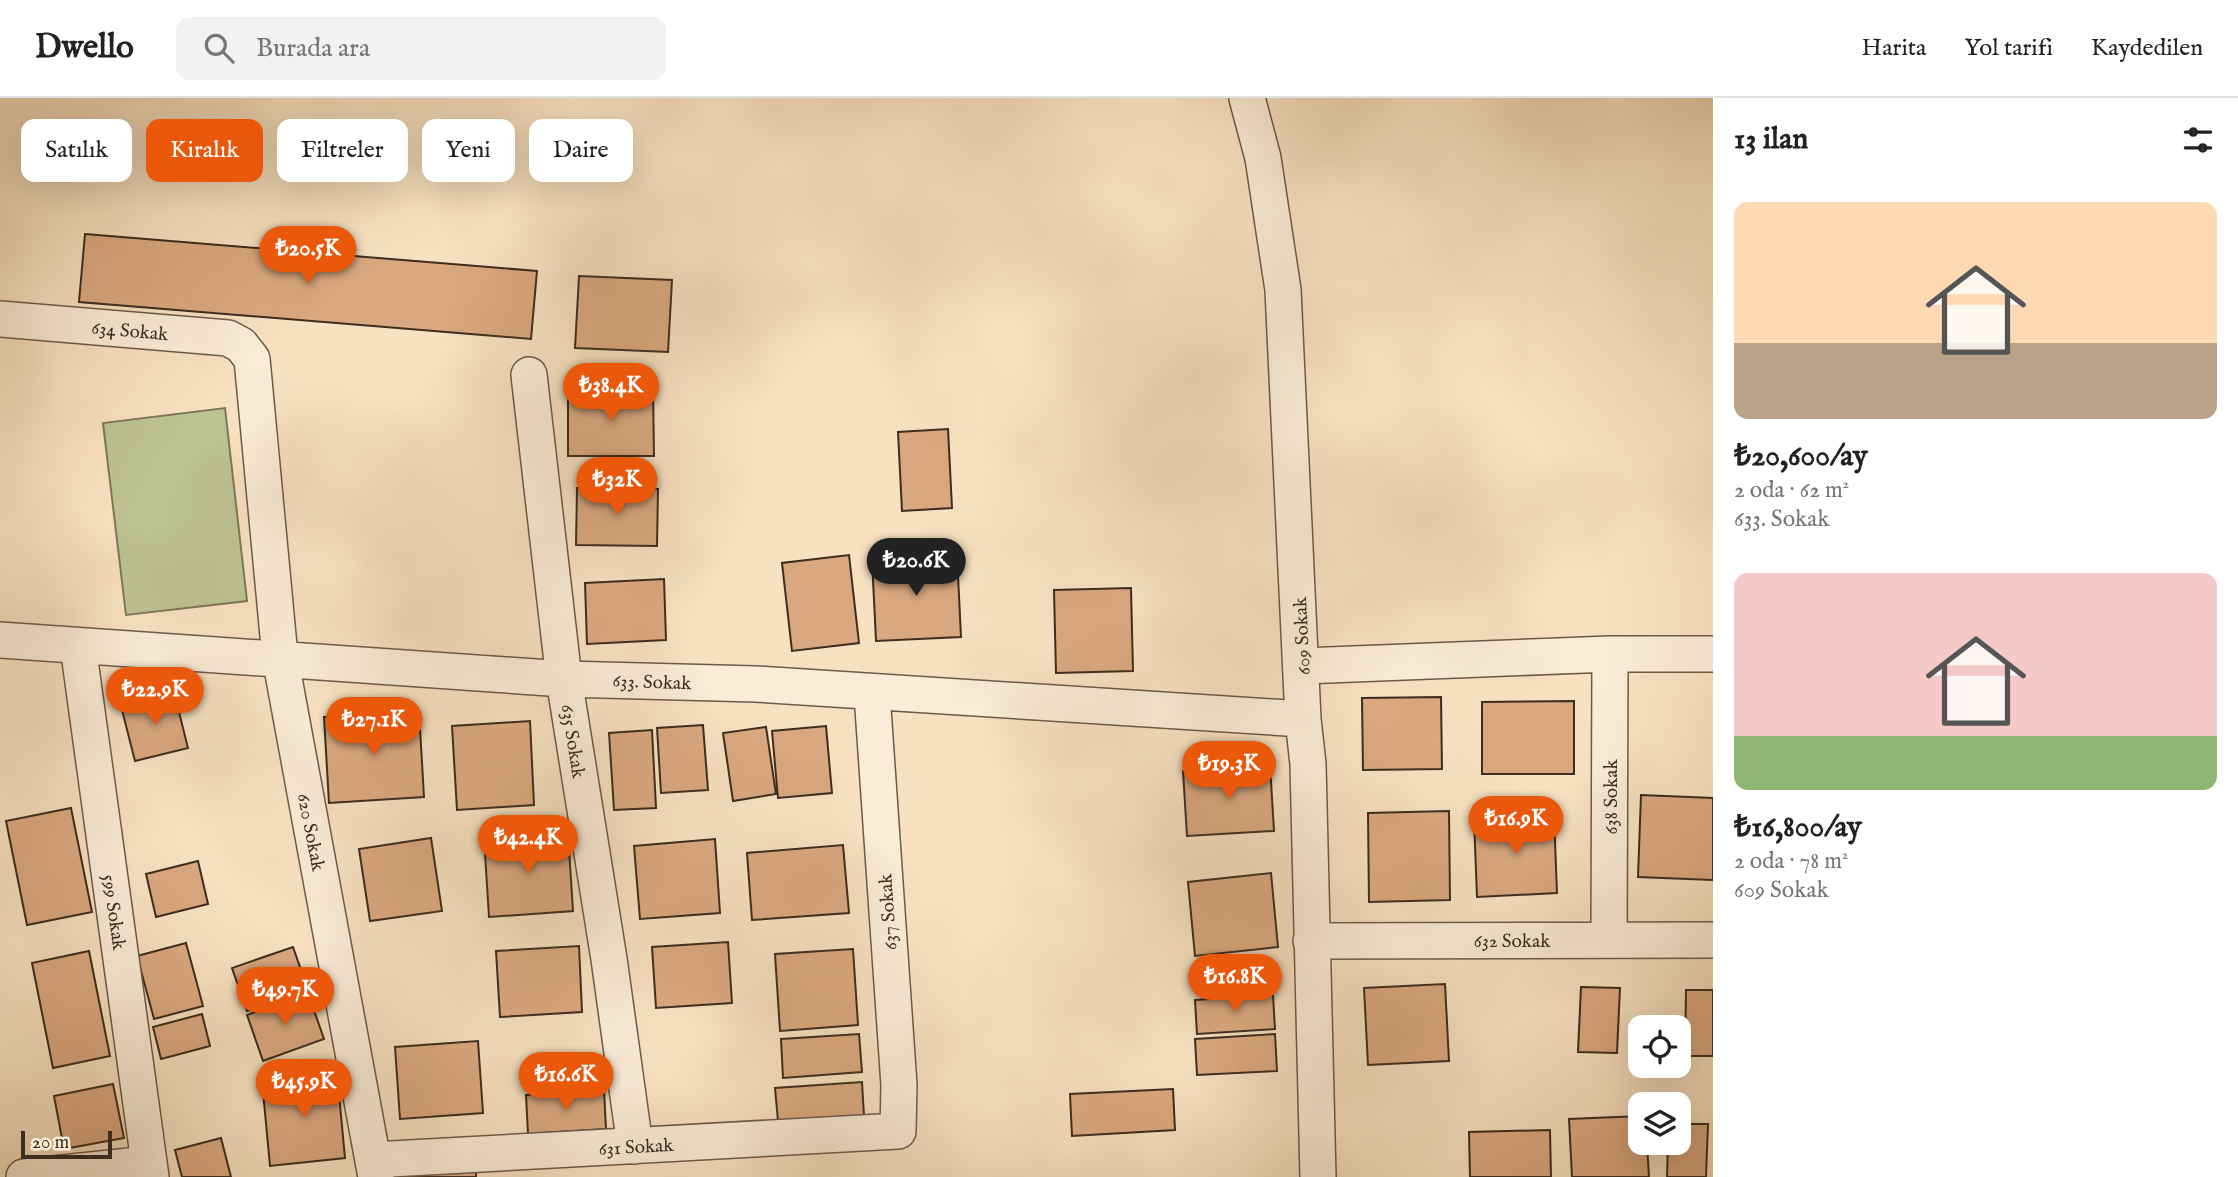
<!DOCTYPE html>
<html lang="tr">
<meta charset="utf-8">
<style>
:root{--surface:#fff;--page:#f2f2f2;--text:#222;--muted:#767676;--line:#e0e0e0;--accent:#ea580c}
body{margin:0;font-family:"IM FELL English",serif;background:var(--page);color:var(--text);height:100vh;display:flex;flex-direction:column;font-size:26px;white-space:nowrap}
*{box-sizing:border-box;margin:0}
p{font-size:23px;color:var(--muted)}
.icon{flex:none;width:38px;height:38px;fill:none;stroke:currentColor;stroke-width:2;stroke-linecap:round;stroke-linejoin:round}
.map{position:relative;flex:1;overflow:hidden}
.panel{display:flex;flex-direction:column;background:var(--surface);width:525px}
.panel>*{flex:none}
.guide{position:absolute;left:21px;top:21px;width:665px;height:63px;display:flex;gap:14px}
.fabs{position:absolute;left:1628px;top:917px;display:grid;gap:14px}
.fabs a{display:grid;place-items:center;width:63px;height:63px;border-radius:14px;background:var(--surface);box-shadow:0 7px 28px #0002;font-size:35px}
.scale{position:absolute;left:21px;bottom:18px;width:91px;box-sizing:border-box;padding-left:7px;border:4px solid #3d2d1f;border-top:0;font-size:19px;line-height:24px;white-space:nowrap;color:#3d2d1f;-webkit-text-stroke:5px #faecd7;paint-order:stroke}
.price{position:absolute;translate:-50% -60px;padding:0 16px;border-radius:24px;background:var(--accent);color:#fff;font-size:23px;line-height:46px;filter:drop-shadow(0 2px 4px #0008)}
.price::after{content:'';position:absolute;left:50%;top:42px;width:21px;height:16px;margin-left:-10px;background:inherit;clip-path:polygon(0 0,100% 0,50% 100%)}
.price.on{background:#222;color:#fff}
ul{padding:0;list-style:none}
li{display:grid;align-content:center;gap:14px;height:371px;padding:0 21px}
li span{display:grid;place-items:center;height:217px;border-radius:14px;color:#555}
li>.icon{margin-inline-start:auto}
span .icon{width:126px;height:126px;fill:#fffc;stroke-width:1}
li b{font-size:30px}
h2{display:flex;justify-content:space-between;align-items:center;height:84px;padding:0 21px;font-size:30px}
.pill{padding:0 24px;border-radius:14px;background:var(--surface);box-shadow:0 7px 28px #0002;font-size:24px;line-height:63px}
.pill.on{background:var(--accent);color:#fff}
header{display:flex;align-items:center;gap:42px;box-sizing:border-box;height:98px;padding:0 35px;background:var(--surface);border-bottom:2px solid var(--line)}
header strong{font-size:33px}
nav{display:flex;gap:38px;margin-inline-start:auto;font-size:24px}
.search{width:490px;height:63px;background:var(--page);display:flex;align-items:center;gap:18px;box-sizing:border-box;padding:0 24px;border-radius:14px;color:var(--muted);font-size:26px}
main{display:flex;flex:1;min-height:0}
.map>svg:first-child{display:block}
.green{fill:#bdc393;stroke:#7d7859;stroke-width:2}
.building{fill:#daa880;stroke:#3d2d1f;stroke-width:2}
.lines{fill:none;stroke-linecap:round;stroke-linejoin:round}
.street-casing{stroke:#6c5a48;stroke-width:38}
.street{stroke:#faecd7;stroke-width:35}
.labels{text-anchor:middle;stroke-width:7;stroke-linejoin:round;paint-order:stroke}
.street-label{font-size:19px;fill:#3d2d1f;stroke:#faecd7}
</style>
<header>
<strong>Dwello</strong>
<div class="search"><svg class="icon" aria-label="search" viewBox="0 0 24 24"><circle cx="10" cy="10" r="6"/><path d="M15 15l6 6"/></svg>Burada ara</div>
<nav><a>Harita</a><a>Yol tarifi</a><a>Kaydedilen</a></nav>
</header>
<main>
<div class="map">
<svg width="1713" height="1079" viewBox="0 0 1713 1079">
<rect width="100%" height="100%" fill="#f7e1c1"/>
<filter id="stains"><feTurbulence type="fractalNoise" baseFrequency=".00286" numOctaves="4"/><feColorMatrix values="0 0 0 0 .2 0 0 0 0 .09 0 0 0 0 .02 0 0 0 .5 -.17"/></filter>
<radialGradient id="worn" r=".72"><stop offset=".6" stop-color="#630" stop-opacity="0"/><stop offset="1" stop-color="#630" stop-opacity=".3"/></radialGradient>
<!-- green -->
<path class="green" d="M225,310L247,503L126,517L103,325Z"/>
<!-- building -->
<path class="building" d="M85,136L537,173L531,241L79,204Z
M579,178L672,182L668,254L575,250Z
M568,292H653L654,358H568Z
M948,331L952,410L902,413L898,334Z
M577,390L658,391L657,448L576,447Z
M849,457L859,545L792,553L782,465Z
M957,457L961,539L876,543L872,461Z
M664,481L666,542L587,546L585,485Z
M1131,490L1133,573L1056,575L1054,492Z
M174,594L188,650L135,663L121,608Z
M1441,599L1442,671L1363,672L1362,600Z
M1574,603V676H1482V604Z
M419,613L424,699L329,705L324,619Z
M530,623L534,707L457,712L452,628Z
M703,627L708,692L661,695L657,630Z
M826,628L832,695L778,700L772,633Z
M766,629L776,696L733,703L723,635Z
M652,632L656,710L614,712L609,635Z
M1270,667L1274,733L1187,738L1183,673Z
M1641,697L1713,700V782L1638,779Z
M71,710L92,814L27,827L6,723Z
M1449,713L1450,802L1369,804L1368,715Z
M1554,717L1557,795L1477,799L1474,721Z
M568,735L573,813L489,819L484,740Z
M431,740L442,813L370,823L359,751Z
M715,741L720,815L640,821L634,748Z
M843,747L849,815L752,822L747,755Z
M198,763L208,806L156,819L146,776Z
M1271,775L1278,849L1195,858L1188,784Z
M728,844L732,905L656,910L652,849Z
M186,845L203,908L154,921L137,858Z
M579,848L582,914L500,919L496,853Z
M293,849L308,892L247,913L232,870Z
M853,851L858,927L780,933L775,856Z
M89,853L110,958L53,970L32,865Z
M1445,886L1449,963L1368,967L1364,890Z
M1581,889L1620,890L1617,955L1578,954Z
M1686,892H1713V958H1685Z
M308,895L324,941L263,963L247,917Z
M1273,897L1275,931L1197,936L1195,902Z
M202,916L210,948L161,961L153,929Z
M859,936L862,974L783,980L781,941Z
M1275,936L1277,973L1197,977L1195,941Z
M478,943L483,1015L400,1021L395,949Z
M337,975L345,1060L270,1068L262,983Z
M862,984L864,1018L778,1023L775,990Z
M113,986L124,1040L64,1051L54,998Z
M1173,991L1175,1032L1072,1038L1070,996Z
M604,992L606,1031L528,1036L526,997Z
M1640,1018V1045H1647L1649,1079H1572L1569,1021Z
M1678,1026H1708L1706,1079H1667L1668,1045H1678Z
M1550,1032L1551,1079H1470L1469,1034Z
M221,1040L231,1079H182L175,1052Z
M476,1072V1079H405V1077Z"/>
<g class="lines">
<!-- street casing -->
<g class="street-casing">
<path id="street" d="M1247,0L1263,60L1283,192L1303,621L1308,666L1318,1079
M0,221L228,240L241,247L252,261L280,559L376,1079
M529,277L564,581L609,861L635,1048
M0,542L564,581L756,586L1303,621
M78,548L151,1079
M1303,568L1610,556H1713
M1609,841L1610,556
M1311,843L1713,842
M373,1062L898,1033L899,987L872,596
M24,1079L149,1066"/>
</g>
<!-- street -->
<use href="#street" class="street"/>
</g>
<g class="labels">
<!-- street labels -->
<g class="street-label">
<text transform="translate(130 232) rotate(5)" y="7">634 Sokak</text>
<text transform="translate(1301 538) rotate(-93)" y="7">609 Sokak</text>
<text transform="translate(652 583) rotate(2)" y="7">633. Sokak</text>
<text transform="translate(574 643) rotate(81)" y="7">635 Sokak</text>
<text transform="translate(1610 699) rotate(-90)" y="7">638 Sokak</text>
<text transform="translate(312 734) rotate(79)" y="7">620 Sokak</text>
<text transform="translate(115 814) rotate(82)" y="7">599 Sokak</text>
<text transform="translate(887 814) rotate(-94)" y="7">637 Sokak</text>
<text x="1512" y="849">632 Sokak</text>
<text transform="translate(636 1048) rotate(-3)" y="7">631 Sokak</text>
</g>
</g>
<rect width="100%" height="100%" filter="url(#stains)"/>
<rect width="100%" height="100%" fill="url(#worn)"/>
</svg>
<div class="fabs">
<a><svg class="icon" aria-label="locate" viewBox="0 0 24 24"><circle cx="12" cy="12" r="6"/><path d="M12 2v4M12 18v4M2 12h4M18 12h4"/></svg></a>
<a><svg class="icon" aria-label="layers" viewBox="0 0 24 24"><path d="M12 4l9 5-9 5-9-5zM3 14l9 5 9-5"/></svg></a>
</div>
<div class="scale">20 m</div>
<b class="price" style="left:308px;top:188px">₺20.5K</b>
<b class="price" style="left:611px;top:325px">₺38.4K</b>
<b class="price" style="left:617px;top:419px">₺32K</b>
<b class="price on" style="left:916px;top:500px">₺20.6K</b>
<b class="price" style="left:155px;top:629px">₺22.9K</b>
<b class="price" style="left:374px;top:659px">₺27.1K</b>
<b class="price" style="left:1229px;top:703px">₺19.3K</b>
<b class="price" style="left:1516px;top:758px">₺16.9K</b>
<b class="price" style="left:528px;top:777px">₺42.4K</b>
<b class="price" style="left:1235px;top:916px">₺16.8K</b>
<b class="price" style="left:285px;top:929px">₺49.7K</b>
<b class="price" style="left:566px;top:1014px">₺16.6K</b>
<b class="price" style="left:304px;top:1021px">₺45.9K</b>
<div class="guide">
<a class="pill">Satılık</a>
<a class="pill on">Kiralık</a>
<a class="pill">Filtreler</a>
<a class="pill">Yeni</a>
<a class="pill">Daire</a>
</div>
</div>
<section class="panel">
<h2>13 ilan<svg class="icon" aria-label="filters" viewBox="0 0 24 24"><path d="M4 7h16M4 17h16"/><circle cx="9" cy="7" r="2"/><circle cx="15" cy="17" r="2"/></svg></h2>
<ul>
<li><span style="background:linear-gradient(#ffd9b3 65%,#b9a48a 0)"><svg class="icon" aria-label="home" viewBox="0 0 24 24"><path d="M3 11l9-7 9 7M6 9v11h12V9"/></svg></span><div><b>₺20,600/ay</b><p>2 oda · 62 m²</p><p>633. Sokak</p></div></li>
<li><span style="background:linear-gradient(#f6c9c9 75%,#8fb573 0)"><svg class="icon" aria-label="home" viewBox="0 0 24 24"><path d="M3 11l9-7 9 7M6 9v11h12V9"/></svg></span><div><b>₺16,800/ay</b><p>2 oda · 78 m²</p><p>609 Sokak</p></div></li>
</ul>
</section>
</main>
